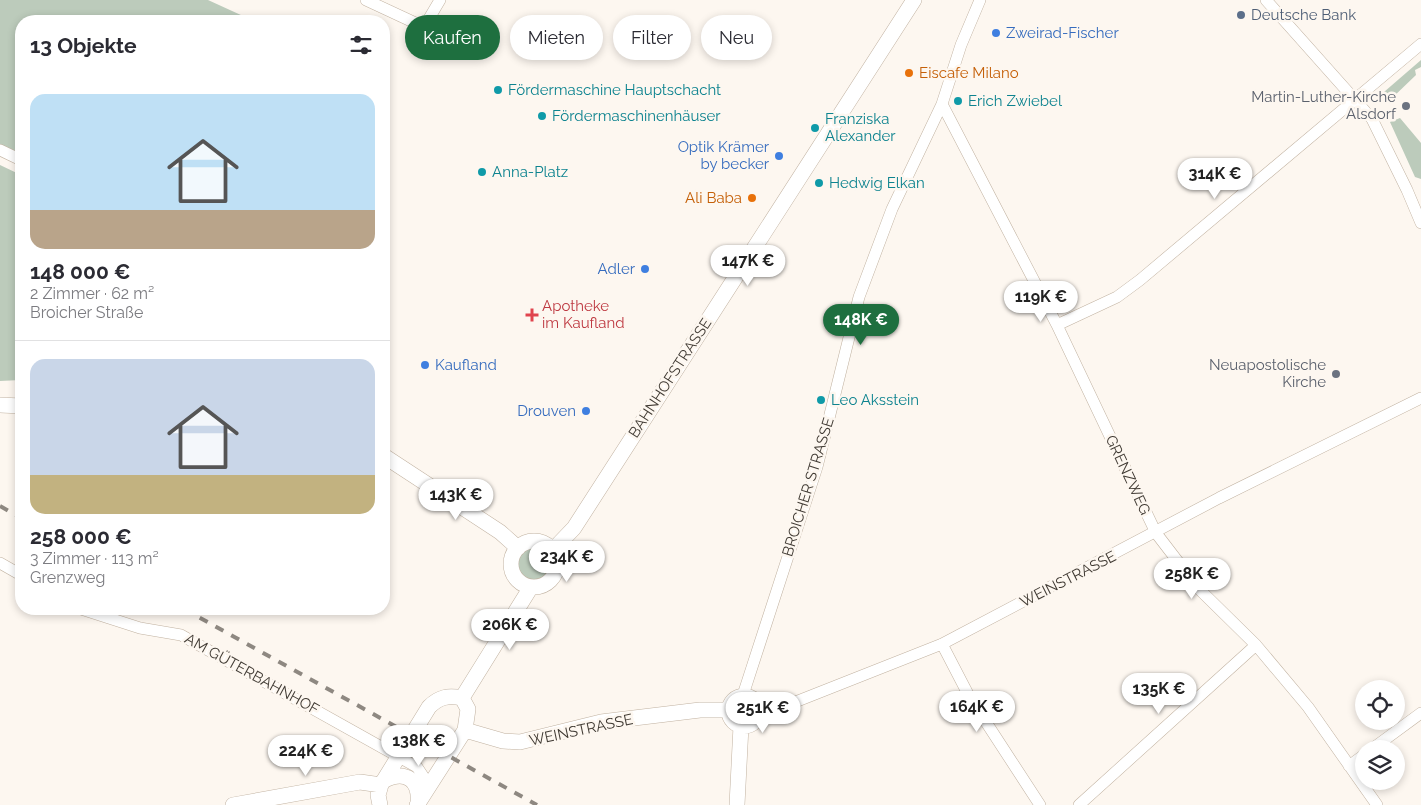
<!DOCTYPE html>
<html lang="de">
<meta charset="utf-8">
<style>
:root{--surface:#fff;--page:#f2f2f3;--text:#2b2b33;--muted:#7c7c81;--line:#e1e1e2;--accent:#1e6f3f}
body{margin:0;font-family:Raleway,sans-serif;background:var(--page);color:var(--text);height:100vh;display:flex;flex-direction:column;font-size:19px;white-space:nowrap}
*{box-sizing:border-box;margin:0}
p{font-size:16px;color:var(--muted)}
.icon{flex:none;width:28px;height:28px;fill:none;stroke:currentColor;stroke-width:2;stroke-linecap:round;stroke-linejoin:round}
.map{position:relative;flex:1;overflow:hidden}
.panel{position:absolute;left:15px;top:15px;width:375px;height:600px;display:flex;flex-direction:column;background:var(--surface);border-radius:20px;box-shadow:0 2px 8px #0003}
.panel>*{flex:none}
.top-card{position:absolute;left:405px;top:15px;width:475px;height:45px;display:flex;gap:10px}
.fabs{position:absolute;left:1355px;top:680px;display:grid;gap:10px}
.fabs a{display:grid;place-items:center;width:50px;height:50px;border-radius:50%;background:var(--surface);box-shadow:0 2px 8px #0003;font-size:25px}
.price{position:absolute;translate:-50% -42px;padding:0 11px;border-radius:18px;background:#fff;color:#222;font-size:16px;line-height:32px;filter:drop-shadow(0 1px 2px #0008)}
.price::after{content:'';position:absolute;left:50%;top:30px;width:15px;height:11px;margin-left:-8px;background:inherit;clip-path:polygon(0 0,100% 0,50% 100%)}
.price.on{background:var(--accent);color:#fff}
ul{padding:0;list-style:none}
li{display:grid;align-content:center;gap:10px;height:265px;padding:0 15px}
li+li{border-top:1px solid var(--line)}
li span{display:grid;place-items:center;height:155px;border-radius:15px;color:#555}
li>.icon{margin-inline-start:auto}
span .icon{width:90px;height:90px;fill:#fffc;stroke-width:1}
li b{font-size:21px}
h2{display:flex;justify-content:space-between;align-items:center;height:60px;padding:0 15px;font-size:21px}
.chip{padding:0 18px;border-radius:22px;background:var(--surface);box-shadow:0 2px 8px #0003;font-size:18px;line-height:45px}
.chip.on{background:var(--accent);color:#fff}
.map>svg:first-child{display:block}
.green{fill:#bccbbb}
.lines{fill:none;stroke-linecap:round;stroke-linejoin:round}
.street-casing{stroke:#c1b2a1;stroke-width:12}
.secondary-casing{stroke:#c1b2a1;stroke-width:16}
.street{stroke:#fff;stroke-width:11}
.secondary{stroke:#fff;stroke-width:15}
.rail{stroke:#8e8881;stroke-width:4;stroke-dasharray:9 9;stroke-linecap:butt}
.service-dot{fill:#5c6f8a;stroke:#fdf7f0;stroke-width:2}
.shop-dot{fill:#3f7fe0;stroke:#fdf7f0;stroke-width:2}
.food-dot{fill:#e8710a;stroke:#fdf7f0;stroke-width:2}
.culture-dot{fill:#0f9aa8;stroke:#fdf7f0;stroke-width:2}
.worship-dot{fill:#6b7280;stroke:#fdf7f0;stroke-width:2}
.health-dot{fill:#e0444e;stroke:#fdf7f0;stroke-width:2}
.labels{text-anchor:middle;stroke-width:5;stroke-linejoin:round;paint-order:stroke}
.service-label{font-size:15px;fill:#4e5e75;stroke:#fdf7f0;text-anchor:start}
.shop-label{font-size:15px;fill:#366cbe;stroke:#fdf7f0;text-anchor:end}
.food-label{font-size:15px;fill:#c56008;stroke:#fdf7f0;text-anchor:start}
.culture-label{font-size:15px;fill:#0d838f;stroke:#fdf7f0;text-anchor:start}
.worship-label{font-size:15px;fill:#5b616d;stroke:#fdf7f0;text-anchor:end}
.health-label{font-size:15px;fill:#be3a42;stroke:#fdf7f0;text-anchor:start}
.street-label{font-size:15px;fill:#413b34;stroke:#fdf7f0}
</style>
<div class="map">
<svg width="1421" height="805" viewBox="0 0 1421 805">
<rect width="100%" height="100%" fill="#fdf7f0"/>
<!-- green -->
<path class="green" d="M0,0H208L254,21H21V154L0,144Z
M1421,60V67L1415,70L1416,75L1390,100L1383,99L1384,92Z
M1400,118L1421,143V179L1415,177L1390,122Z
M0,165L21,175V380L0,381Z
M518 564a16 16 0 1 1 32 0a16 16 0 1 1-32 0Z"/>
<g class="lines">
<!-- street casing -->
<g class="street-casing">
<path id="street" d="M366,0L424,27L440,0
M1266,0L1372,119L1407,190L1421,223
M942,104L1057,325L1156,533L1199,589L1256,645L1308,707L1377,805
M0,150L21,160
M1057,325L1117,297L1140,280L1421,44
M0,563L21,575
M81,609L140,628L181,635L417,767L427,782V790
M942,644L969,696L1040,805
M743,695L817,467L859,297L892,209L942,104L961,45L980,0
M759,710L785,706L942,644L1219,498L1421,398
M1372,749L1421,713
M1349,766L1364,755
M1079,805L1256,645"/>
</g>
<!-- secondary casing -->
<g class="secondary-casing">
<path id="secondary" d="M0,405L21,406
M384,456L500,532L518,548
M511 564a23 23 0 1 1 46 0a23 23 0 1 1-46 0Z
M552,551L574,528L914,0
M729 711a15 15 0 1 1 30 0a15 15 0 1 1-30 0Z
M462,698L531,587
M465,730L503,741L520,742L601,722L700,710H728
M385,780C406,770 420,780 418,803
M233,805L360,782L381,785
M380,805L378,795L381,785L429,707C439,697 448,695 462,698L468,709L465,730L417,805
M737,805L741,726"/>
</g>
<!-- street -->
<use href="#street" class="street"/>
<!-- secondary -->
<use href="#secondary" class="secondary"/>
<!-- rail -->
<path class="rail" d="M0,506L21,518
M184,609L537,805"/>
</g>
<!-- markers -->
<circle class="service-dot" cx="1241" cy="15" r="5"/>
<g class="shop-dot">
<circle cx="996" cy="33" r="5"/>
<circle cx="779" cy="156" r="5"/>
<circle cx="645" cy="269" r="5"/>
<circle cx="425" cy="365" r="5"/>
<circle cx="586" cy="411" r="5"/>
</g>
<g class="food-dot">
<circle cx="909" cy="73" r="5"/>
<circle cx="752" cy="198" r="5"/>
</g>
<g class="culture-dot">
<circle cx="498" cy="90" r="5"/>
<circle cx="958" cy="101" r="5"/>
<circle cx="542" cy="116" r="5"/>
<circle cx="815" cy="128" r="5"/>
<circle cx="482" cy="172" r="5"/>
<circle cx="819" cy="183" r="5"/>
<circle cx="821" cy="400" r="5"/>
</g>
<g class="worship-dot">
<circle cx="1406" cy="106" r="5"/>
<circle cx="1336" cy="374" r="5"/>
</g>
<path class="health-dot" d="M529.5 307.5h5v5h5v5h-5v5h-5v-5h-5v-5h5z"/>
<g class="labels">
<!-- service labels -->
<g class="service-label">
<text x="1251" y="20">Deutsche Bank</text>
</g>
<!-- shop labels -->
<g class="shop-label">
<text x="1006" y="38" text-anchor="start">Zweirad-Fischer</text>
<text x="769" y="152">Optik Krämer<tspan x="769" dy="17">by becker</tspan></text>
<text x="635" y="274">Adler</text>
<text x="435" y="370" text-anchor="start">Kaufland</text>
<text x="576" y="416">Drouven</text>
</g>
<!-- food labels -->
<g class="food-label">
<text x="919" y="78">Eiscafe Milano</text>
<text x="742" y="203" text-anchor="end">Ali Baba</text>
</g>
<!-- culture labels -->
<g class="culture-label">
<text x="508" y="95">Fördermaschine Hauptschacht</text>
<text x="968" y="106">Erich Zwiebel</text>
<text x="552" y="121">Fördermaschinenhäuser</text>
<text x="825" y="124">Franziska<tspan x="825" dy="17">Alexander</tspan></text>
<text x="492" y="177">Anna-Platz</text>
<text x="829" y="188">Hedwig Elkan</text>
<text x="831" y="405">Leo Aksstein</text>
</g>
<!-- worship labels -->
<g class="worship-label">
<text x="1396" y="102">Martin-Luther-Kirche<tspan x="1396" dy="17">Alsdorf</tspan></text>
<text x="1326" y="370">Neuapostolische<tspan x="1326" dy="17">Kirche</tspan></text>
</g>
<!-- health labels -->
<g class="health-label">
<text x="542" y="311">Apotheke<tspan x="542" dy="17">im Kaufland</tspan></text>
</g>
<!-- street labels -->
<g class="street-label">
<text transform="translate(670 378) rotate(-57)" y="5">BAHNHOFSTRASSE</text>
<text transform="translate(1128 475) rotate(65)" y="5">GRENZWEG</text>
<text transform="translate(808 487) rotate(-73)" y="5">BROICHER STRASSE</text>
<text transform="translate(1068 579) rotate(-27)" y="5">WEINSTRASSE</text>
<text transform="translate(252 674) rotate(29)" y="5">AM GÜTERBAHNHOF</text>
<text transform="translate(581 730) rotate(-12)" y="5">WEINSTRASSE</text>
</g>
</g>
</svg>
<div class="fabs">
<a><svg class="icon" aria-label="locate" viewBox="0 0 24 24"><circle cx="12" cy="12" r="6"/><path d="M12 2v4M12 18v4M2 12h4M18 12h4"/></svg></a>
<a><svg class="icon" aria-label="layers" viewBox="0 0 24 24"><path d="M12 4l9 5-9 5-9-5zM3 14l9 5 9-5"/></svg></a>
</div>
<b class="price" style="left:1215px;top:200px">314K €</b>
<b class="price" style="left:748px;top:287px">147K €</b>
<b class="price" style="left:1041px;top:323px">119K €</b>
<b class="price on" style="left:861px;top:346px">148K €</b>
<b class="price" style="left:456px;top:521px">143K €</b>
<b class="price" style="left:567px;top:583px">234K €</b>
<b class="price" style="left:1192px;top:600px">258K €</b>
<b class="price" style="left:510px;top:651px">206K €</b>
<b class="price" style="left:1159px;top:715px">135K €</b>
<b class="price" style="left:977px;top:733px">164K €</b>
<b class="price" style="left:763px;top:734px">251K €</b>
<b class="price" style="left:419px;top:767px">138K €</b>
<b class="price" style="left:306px;top:777px">224K €</b>
<div class="top-card">
<a class="chip on">Kaufen</a>
<a class="chip">Mieten</a>
<a class="chip">Filter</a>
<a class="chip">Neu</a>
</div>
<section class="panel">
<h2>13 Objekte<svg class="icon" aria-label="filters" viewBox="0 0 24 24"><path d="M4 7h16M4 17h16"/><circle cx="9" cy="7" r="2"/><circle cx="15" cy="17" r="2"/></svg></h2>
<ul>
<li><span style="background:linear-gradient(#bfe0f5 75%,#b9a48a 0)"><svg class="icon" aria-label="home" viewBox="0 0 24 24"><path d="M3 11l9-7 9 7M6 9v11h12V9"/></svg></span><div><b>148 000 €</b><p>2 Zimmer · 62 m²</p><p>Broicher Straße</p></div></li>
<li><span style="background:linear-gradient(#c9d6e8 75%,#c2b280 0)"><svg class="icon" aria-label="home" viewBox="0 0 24 24"><path d="M3 11l9-7 9 7M6 9v11h12V9"/></svg></span><div><b>258 000 €</b><p>3 Zimmer · 113 m²</p><p>Grenzweg</p></div></li>
</ul>
</section>
</div>
